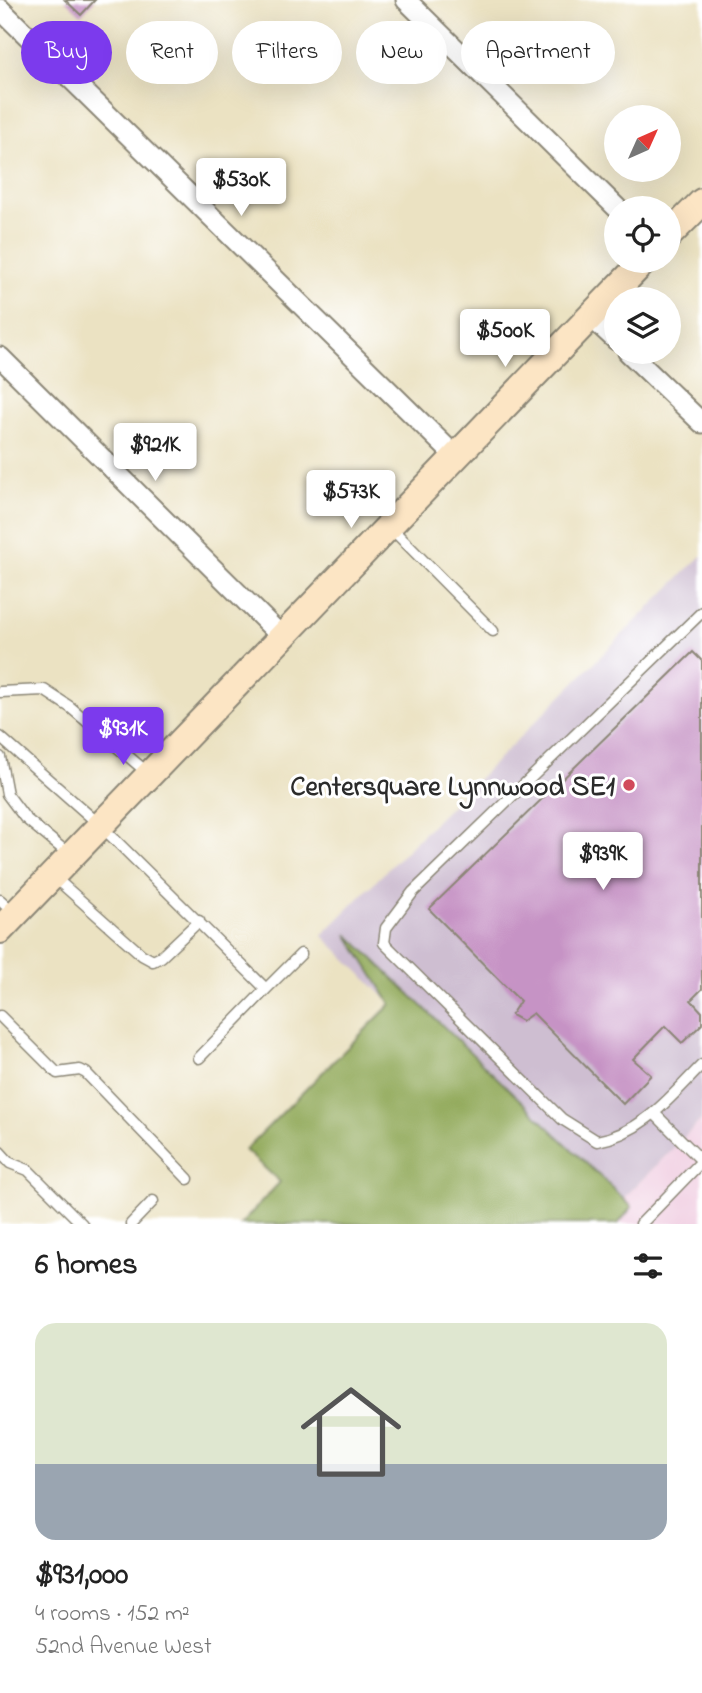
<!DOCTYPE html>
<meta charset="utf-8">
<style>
:root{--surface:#fff;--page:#f6f6f6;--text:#222;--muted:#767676;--line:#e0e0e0;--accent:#7c3aed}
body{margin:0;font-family:"Indie Flower",sans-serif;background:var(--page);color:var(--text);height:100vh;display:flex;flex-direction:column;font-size:26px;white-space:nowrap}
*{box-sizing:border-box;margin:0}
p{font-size:23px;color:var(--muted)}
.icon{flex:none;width:38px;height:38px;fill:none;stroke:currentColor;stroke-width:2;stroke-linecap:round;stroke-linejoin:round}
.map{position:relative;height:1224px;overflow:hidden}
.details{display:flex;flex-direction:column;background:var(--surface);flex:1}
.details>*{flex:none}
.banner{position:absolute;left:21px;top:21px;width:662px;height:63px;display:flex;gap:14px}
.needle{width:46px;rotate:45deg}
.tools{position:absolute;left:604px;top:105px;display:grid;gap:14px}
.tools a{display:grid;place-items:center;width:77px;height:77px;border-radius:50%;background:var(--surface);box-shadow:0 7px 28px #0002;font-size:35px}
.price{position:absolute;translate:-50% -60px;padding:0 16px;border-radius:7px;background:#fff;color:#222;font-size:23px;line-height:46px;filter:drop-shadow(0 2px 4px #0008)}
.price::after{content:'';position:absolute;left:50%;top:42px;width:21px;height:16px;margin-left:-10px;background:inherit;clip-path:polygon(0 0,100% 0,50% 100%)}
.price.on{background:var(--accent);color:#fff}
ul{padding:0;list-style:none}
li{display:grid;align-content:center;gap:14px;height:371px;padding:0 35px}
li+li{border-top:2px solid var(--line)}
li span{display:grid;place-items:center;height:217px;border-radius:21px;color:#555}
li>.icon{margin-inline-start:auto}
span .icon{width:126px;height:126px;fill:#fffc;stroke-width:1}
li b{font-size:30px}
h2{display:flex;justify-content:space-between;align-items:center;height:84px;padding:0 35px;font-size:30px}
.tag{padding:0 24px;border-radius:32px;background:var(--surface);box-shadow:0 7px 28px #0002;font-size:24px;line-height:63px}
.tag.on{background:var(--accent);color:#fff}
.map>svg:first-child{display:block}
.built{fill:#f1d0e3}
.industrial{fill:#cebed1}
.forest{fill:#94ac5e;stroke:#606c44;stroke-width:2}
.building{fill:#c693c5}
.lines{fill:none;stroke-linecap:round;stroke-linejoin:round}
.lane-casing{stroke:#8b8676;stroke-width:13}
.street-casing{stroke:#8b8676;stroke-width:23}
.secondary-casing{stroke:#8b8676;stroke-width:30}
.lane{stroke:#fff;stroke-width:10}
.street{stroke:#fff;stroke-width:19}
.secondary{stroke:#fce5c4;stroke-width:26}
.poi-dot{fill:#d1495b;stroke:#fff;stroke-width:2.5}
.labels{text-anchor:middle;stroke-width:6;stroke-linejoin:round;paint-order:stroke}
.poi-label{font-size:28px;font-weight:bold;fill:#2b2b2b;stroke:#fff;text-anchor:end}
</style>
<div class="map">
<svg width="702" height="1224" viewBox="0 0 702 1224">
<rect width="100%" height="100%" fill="#fff"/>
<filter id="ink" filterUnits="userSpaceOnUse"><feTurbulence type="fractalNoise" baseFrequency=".0143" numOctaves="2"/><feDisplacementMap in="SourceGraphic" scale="14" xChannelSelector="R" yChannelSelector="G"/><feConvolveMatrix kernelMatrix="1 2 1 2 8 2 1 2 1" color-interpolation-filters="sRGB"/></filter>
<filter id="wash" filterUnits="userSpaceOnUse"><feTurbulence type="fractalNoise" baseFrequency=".00686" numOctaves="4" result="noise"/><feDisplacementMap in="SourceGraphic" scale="28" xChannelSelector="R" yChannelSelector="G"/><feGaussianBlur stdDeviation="1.57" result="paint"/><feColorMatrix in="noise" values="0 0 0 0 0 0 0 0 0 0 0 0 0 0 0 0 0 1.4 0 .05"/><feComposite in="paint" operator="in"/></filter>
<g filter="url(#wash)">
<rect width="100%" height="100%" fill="#ebe2c2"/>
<!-- built -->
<path class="built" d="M702,1119V1224H612L605,1217Z"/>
<!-- industrial -->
<path class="industrial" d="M702,555V1119L605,1217L322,935Z"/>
<!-- forest -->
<path class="forest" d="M347,934L632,1207L618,1224H241L280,1182L245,1150L391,1004Z"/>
<g id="blocks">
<!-- building -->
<path class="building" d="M65,0H95L81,15Z
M693,652L702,661V989L691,1000L702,1012V1024L682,1043L665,1026L633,1059L651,1075L623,1104L533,1013L522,1021L511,1015L520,1001L429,909Z"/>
</g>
</g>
<g filter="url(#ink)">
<use href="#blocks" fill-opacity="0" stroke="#8b8676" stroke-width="2"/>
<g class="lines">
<!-- lane casing -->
<g class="lane-casing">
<path id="lane" d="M391,528L493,631
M702,612L413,892L386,928L384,943L562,1119L597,1141C643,1133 670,1097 702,1065
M0,692L44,690L70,707L149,774
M0,737L101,826L266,989L199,1058
M0,757L7,794L25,818L70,855
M53,876L142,955L153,961L161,957L199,921
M0,900L15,914
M266,989L301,954
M0,1016L57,1073L80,1070L86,1073L188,1179
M655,1114L702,1161
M0,1152L10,1163L28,1170L82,1224
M131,1224L153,1201
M641,1224L702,1161"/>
</g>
<!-- street casing -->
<g class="street-casing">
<path id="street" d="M406,0L617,208
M0,9L455,456
M589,315L616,340
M628,352L702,423
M0,357L282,637"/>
</g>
<!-- secondary casing -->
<g class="secondary-casing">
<path id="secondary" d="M668,236L702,202
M0,930L644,261"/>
</g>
<!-- lane -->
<use href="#lane" class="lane"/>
<!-- street -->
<use href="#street" class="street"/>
<!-- secondary -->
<use href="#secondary" class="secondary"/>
</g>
</g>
<!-- markers -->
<circle class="poi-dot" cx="629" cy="785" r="7"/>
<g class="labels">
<!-- poi labels -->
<g class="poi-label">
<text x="615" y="795">Centersquare Lynnwood SE1</text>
</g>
</g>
</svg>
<div class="tools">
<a><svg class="needle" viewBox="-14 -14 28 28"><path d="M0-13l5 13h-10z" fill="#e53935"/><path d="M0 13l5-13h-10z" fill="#767676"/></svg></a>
<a><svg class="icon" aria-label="locate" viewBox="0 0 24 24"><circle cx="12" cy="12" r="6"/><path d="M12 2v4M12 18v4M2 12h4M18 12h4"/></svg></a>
<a><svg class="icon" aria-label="layers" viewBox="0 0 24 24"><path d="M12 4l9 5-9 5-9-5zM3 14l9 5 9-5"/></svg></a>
</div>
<b class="price" style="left:241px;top:218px">$530K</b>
<b class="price" style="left:505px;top:369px">$500K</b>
<b class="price" style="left:155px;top:483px">$921K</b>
<b class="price" style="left:351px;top:530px">$573K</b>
<b class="price on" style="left:123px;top:767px">$931K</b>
<b class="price" style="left:603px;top:892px">$939K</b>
<div class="banner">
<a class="tag on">Buy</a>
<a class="tag">Rent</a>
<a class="tag">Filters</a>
<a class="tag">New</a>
<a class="tag">Apartment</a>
</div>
</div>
<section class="details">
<h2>6 homes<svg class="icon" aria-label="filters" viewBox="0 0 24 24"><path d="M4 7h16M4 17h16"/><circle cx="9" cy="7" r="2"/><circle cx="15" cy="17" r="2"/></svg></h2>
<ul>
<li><span style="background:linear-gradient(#dfe7d0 65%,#9aa5b1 0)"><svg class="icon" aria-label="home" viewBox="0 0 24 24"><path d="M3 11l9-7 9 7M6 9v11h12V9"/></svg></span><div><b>$931,000</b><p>4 rooms · 152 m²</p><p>52nd Avenue West</p></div></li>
</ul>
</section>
